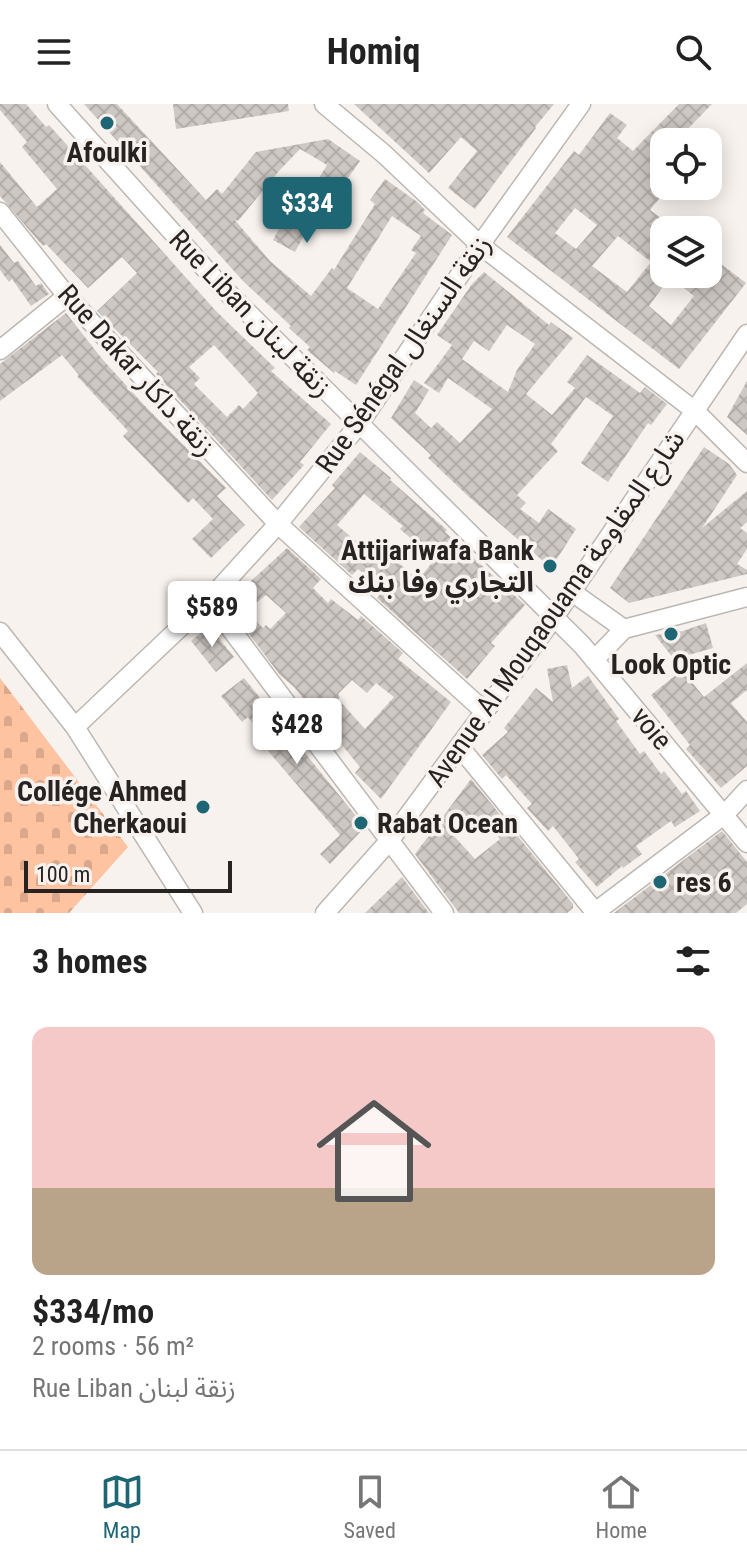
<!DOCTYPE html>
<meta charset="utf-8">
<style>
:root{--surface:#fff;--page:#f2f2f2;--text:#222;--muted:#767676;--line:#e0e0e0;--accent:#1f6675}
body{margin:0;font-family:"Roboto Condensed","Noto Sans Arabic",sans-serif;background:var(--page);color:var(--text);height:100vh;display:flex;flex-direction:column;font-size:30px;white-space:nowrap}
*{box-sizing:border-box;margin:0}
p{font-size:26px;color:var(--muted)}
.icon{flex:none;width:44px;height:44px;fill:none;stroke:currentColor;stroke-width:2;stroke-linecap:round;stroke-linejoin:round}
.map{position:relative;height:809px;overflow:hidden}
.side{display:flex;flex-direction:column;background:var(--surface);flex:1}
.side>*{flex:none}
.fabs{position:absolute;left:650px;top:24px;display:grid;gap:16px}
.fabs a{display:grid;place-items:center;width:72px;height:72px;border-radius:16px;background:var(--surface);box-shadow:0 4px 20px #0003;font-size:40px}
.scale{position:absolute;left:24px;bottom:20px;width:208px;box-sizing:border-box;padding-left:8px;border:4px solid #262322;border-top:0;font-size:22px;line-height:28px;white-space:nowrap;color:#262322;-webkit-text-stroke:6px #f8f2ee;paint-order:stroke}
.price{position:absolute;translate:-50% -68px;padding:0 18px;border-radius:8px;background:#fff;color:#222;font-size:26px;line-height:52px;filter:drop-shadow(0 2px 4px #0008)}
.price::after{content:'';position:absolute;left:50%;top:48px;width:24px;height:18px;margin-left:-12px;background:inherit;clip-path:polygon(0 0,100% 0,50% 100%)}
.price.selected{background:var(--accent);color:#fff}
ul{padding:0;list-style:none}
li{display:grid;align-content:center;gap:16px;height:424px;padding:0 32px}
li span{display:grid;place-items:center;height:248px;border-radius:16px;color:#555}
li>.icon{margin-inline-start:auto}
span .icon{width:144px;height:144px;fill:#fffc;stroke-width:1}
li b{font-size:34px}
h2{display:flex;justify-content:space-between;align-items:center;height:96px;padding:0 32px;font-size:34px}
header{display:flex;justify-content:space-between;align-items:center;height:104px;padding:0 32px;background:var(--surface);font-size:36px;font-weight:700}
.tabs{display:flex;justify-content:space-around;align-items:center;height:112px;border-top:2px solid var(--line);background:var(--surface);font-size:22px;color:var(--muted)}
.tabs a{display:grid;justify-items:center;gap:4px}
.tabs .selected{color:var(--accent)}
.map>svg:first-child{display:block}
.cemetery{fill:url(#cemetery-stones)}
.building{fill:url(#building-cross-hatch);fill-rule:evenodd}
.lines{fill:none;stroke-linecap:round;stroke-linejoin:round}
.minor-casing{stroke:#bdb7b3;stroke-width:21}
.minor{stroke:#fff;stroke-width:18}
.poi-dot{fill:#1f6675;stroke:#f8f2ee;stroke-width:3}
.labels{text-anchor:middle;stroke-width:7;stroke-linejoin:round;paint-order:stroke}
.poi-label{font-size:28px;font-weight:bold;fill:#262322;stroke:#f8f2ee}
.street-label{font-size:28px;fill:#262322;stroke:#f8f2ee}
</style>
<header><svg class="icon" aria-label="menu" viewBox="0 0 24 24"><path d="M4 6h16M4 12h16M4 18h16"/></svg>Homiq<svg class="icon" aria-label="search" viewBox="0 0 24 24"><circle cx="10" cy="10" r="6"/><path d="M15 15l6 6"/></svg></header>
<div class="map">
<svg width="747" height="809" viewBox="0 0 747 809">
<defs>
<pattern id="cemetery-stones" width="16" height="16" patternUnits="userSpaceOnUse" patternTransform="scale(2)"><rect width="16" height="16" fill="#fec3a1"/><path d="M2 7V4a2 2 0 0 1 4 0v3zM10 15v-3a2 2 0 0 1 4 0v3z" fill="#daa78a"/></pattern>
<pattern id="building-cross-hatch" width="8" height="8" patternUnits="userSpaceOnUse" patternTransform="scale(2)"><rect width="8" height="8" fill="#cec8c4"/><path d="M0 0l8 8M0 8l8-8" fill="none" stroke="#b1aca8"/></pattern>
</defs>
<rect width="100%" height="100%" fill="#f8f2ee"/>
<!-- cemetery -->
<path class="cemetery" d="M0,574L128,743L69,809H0Z"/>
<!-- building -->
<path class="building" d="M0,0H26L46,23L49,21L216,207L275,264L271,267L331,320L300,358L304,361L272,396L156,270L158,268L97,207L137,169L122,153L88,184L46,140L43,142L0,92V58L37,103L57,85L22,43L27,38L0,6ZM214,241L258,289L243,305L239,301L227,313L194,280L200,274L189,263Z
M84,0H117L206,96L217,85L222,90L256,48L328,35L360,57L332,97L314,128L308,124L295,148L273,136L285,114L292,118L327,61L312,52L300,45L278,68L238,117L234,115L270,157L311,192L332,164L334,166L375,100L370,96L385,75L416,97L425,106L423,109L452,131L356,281L335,267L334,269L307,246L310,243L289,224L291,222L243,177ZM392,112L421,132L411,146L416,149L378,205L347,184Z
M173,0H288L289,7L176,25Z
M354,0H554L535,23L536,24L475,105L448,84L477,47L461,33L429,69Z
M679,0H712L675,38H664V49L654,59L664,66V89L650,106L677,126H664V170H708V150L746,179L679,265L507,133L574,47L579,51L610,9L627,21L617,34L633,47ZM575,104L597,121L576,145L555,129ZM618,132L651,158L627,188L592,162ZM670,173L694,192L671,221L649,202Z
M0,141L14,159L18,157L36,182L41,179L49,190L31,202L12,175L9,178L0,166Z
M484,168L549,221L551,218L573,234L526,290L552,311L575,284L567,278L587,251L640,289L645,283L667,300L651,321L648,319L608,378L581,359L613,312L586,293L551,340L558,347L517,391L526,399L520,405L539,419L548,405L576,425L551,464L468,392L428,354L431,351L391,314L414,276L429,286L415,309L431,324L437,318L460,339L492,305L448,274L439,289L424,279L452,241L437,231L472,180ZM507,221L535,240L517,266L508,288L462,255L474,237L489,247Z
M66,209L103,256L146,303L226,384L217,392L245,421L211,454L192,435L213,415L193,394L188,399L123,332L128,327L77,272L79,271L62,251L0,297V260Z
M747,277V331L727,313Z
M704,343L729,360L737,371L702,424L747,387V418L740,424L747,429V445L737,460L747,466V470L629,499L610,484Z
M360,348L391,374L390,376L447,426L445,428L525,501L491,539L495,542L467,575L377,494L383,486L358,465L352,471L299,423L335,384L332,381ZM364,390L403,422L400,425L435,455L418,476L384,446L376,454L337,421Z
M287,444L321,475L313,484L328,499L331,495L358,516L361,512L403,549L398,555L451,598L381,695L355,669L360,663L294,583L280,571L228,502L241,488L240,487ZM266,491L286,509L270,525L266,521L263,524L246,507ZM352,576L367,589L376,579L394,593L365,625L338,595L340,593L338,590Z
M706,519L713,544L685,552L673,554L655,531L683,527Z
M209,522L234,553L216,568L191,537Z
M747,559V586L731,599L747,618V662L721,684L686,645L690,641L651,591L682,566L704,593Z
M567,561L572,584L588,572L619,615L616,617L640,650L644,647L661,670L664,667L682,690L686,687L700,707L675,723L671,717L636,742L642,750L623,764L622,762L597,783L575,758L579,755L553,722L548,727L527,704L532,700L506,671L502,675L482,651L508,628L504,624L536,584L553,598L547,565Z
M244,574L365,723L330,760L320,750L340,731L268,647L272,644L248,613L242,618L221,592Z
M471,675L573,800V804L567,809H459L415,750ZM481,712L500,735L475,755L453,731Z
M722,727L747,758V800L736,809H614Z
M402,773L429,809H365Z"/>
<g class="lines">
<!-- minor casing -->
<g class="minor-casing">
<path id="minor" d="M57,0L218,179L582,541L747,739
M324,0L384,50L480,141L695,307L747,359
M0,108L67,192L278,420L484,607
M0,246L67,192
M572,488L624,525
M209,496L444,809
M624,525L747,493
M0,528L75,623L193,809
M594,556L624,525
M75,623L209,496L278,420L360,319L480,141L581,0
M459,642L596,809
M325,809L390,736L555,512L747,230
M594,809L725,710L747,686"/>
</g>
<!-- minor -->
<use href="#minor" class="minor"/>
</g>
<!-- markers -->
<g class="poi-dot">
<circle cx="107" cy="19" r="8"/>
<circle cx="550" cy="462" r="8"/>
<circle cx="671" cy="530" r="8"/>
<circle cx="203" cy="703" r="8"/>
<circle cx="361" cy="719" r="8"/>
<circle cx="660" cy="778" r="8"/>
</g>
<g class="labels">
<!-- poi labels -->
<g class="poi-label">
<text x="107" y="58">Afoulki</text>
<text x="534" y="456" text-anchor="end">Attijariwafa Bank<tspan x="534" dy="32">التجاري وفا بنك</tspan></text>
<text x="671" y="570">Look Optic</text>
<text x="187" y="697" text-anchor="end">Collége Ahmed<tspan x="187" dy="32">Cherkaoui</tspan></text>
<text x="377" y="729" text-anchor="start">Rabat Ocean</text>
<text x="676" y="788" text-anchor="start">res 6</text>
</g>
<!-- street labels -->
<g class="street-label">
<text transform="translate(251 209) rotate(46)" y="10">Rue Liban زنقة لبنان</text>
<text transform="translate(403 250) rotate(-55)" y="10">Rue Sénégal زنقة السنغال</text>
<text transform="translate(137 266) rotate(48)" y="10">Rue Dakar زنقة داكار</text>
<text transform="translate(555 504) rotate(-55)" y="10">Avenue Al Mouqaouama شارع المقاومة</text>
<text transform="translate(652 624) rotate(50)" y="10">voie</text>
</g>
</g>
</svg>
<div class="fabs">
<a><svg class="icon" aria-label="locate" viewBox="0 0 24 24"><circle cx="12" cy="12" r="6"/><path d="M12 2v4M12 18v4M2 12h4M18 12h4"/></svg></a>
<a><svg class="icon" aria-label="layers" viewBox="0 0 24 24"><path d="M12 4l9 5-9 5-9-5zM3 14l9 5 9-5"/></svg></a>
</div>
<div class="scale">100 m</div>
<b class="price selected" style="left:307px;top:141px">$334</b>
<b class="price" style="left:212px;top:545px">$589</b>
<b class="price" style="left:297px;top:662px">$428</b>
</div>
<section class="side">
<h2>3 homes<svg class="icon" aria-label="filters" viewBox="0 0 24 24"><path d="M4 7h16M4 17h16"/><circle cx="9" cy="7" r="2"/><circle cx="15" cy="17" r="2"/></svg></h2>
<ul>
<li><span style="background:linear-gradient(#f6c9c9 65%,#b9a48a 0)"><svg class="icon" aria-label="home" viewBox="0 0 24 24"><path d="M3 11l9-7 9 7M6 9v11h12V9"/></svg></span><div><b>$334/mo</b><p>2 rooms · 56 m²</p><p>Rue Liban زنقة لبنان</p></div></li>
</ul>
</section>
<nav class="tabs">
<a class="selected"><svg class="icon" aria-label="map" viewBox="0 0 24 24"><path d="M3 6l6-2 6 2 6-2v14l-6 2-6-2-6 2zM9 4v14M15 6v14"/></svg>Map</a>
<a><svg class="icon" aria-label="saved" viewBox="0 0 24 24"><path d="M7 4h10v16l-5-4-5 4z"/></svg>Saved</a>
<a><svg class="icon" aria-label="home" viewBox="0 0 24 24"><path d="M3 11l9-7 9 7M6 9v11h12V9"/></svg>Home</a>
</nav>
